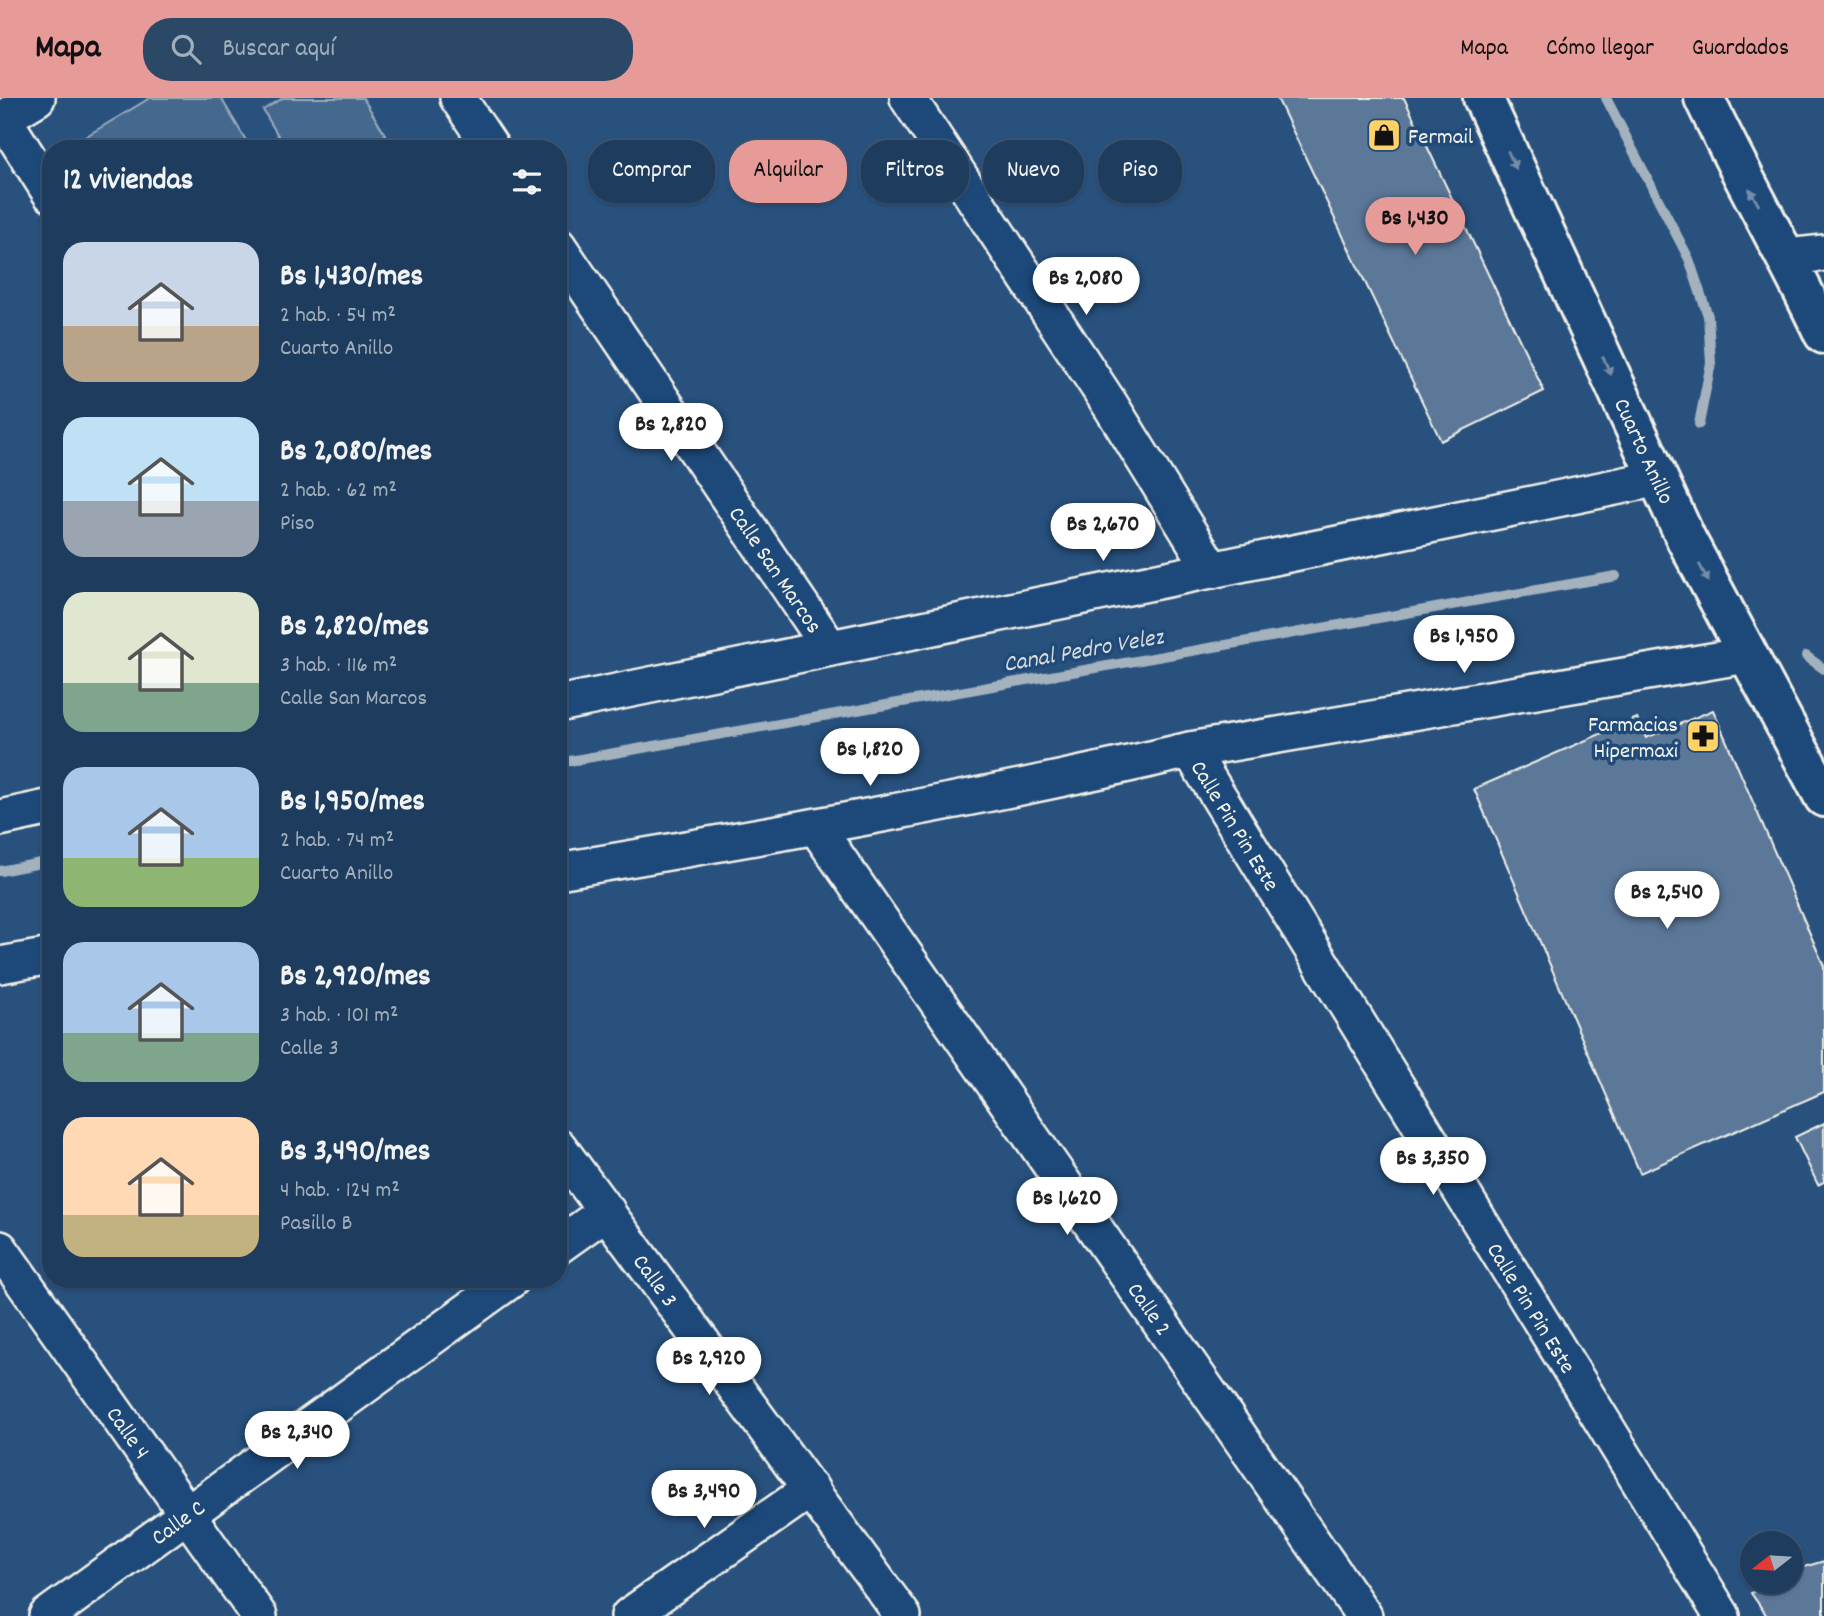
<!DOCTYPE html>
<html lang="es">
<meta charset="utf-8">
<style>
:root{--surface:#1e3d5e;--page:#2b4867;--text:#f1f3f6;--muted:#a1aebc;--line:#3c5673;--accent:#e69b98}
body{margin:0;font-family:Dekko,sans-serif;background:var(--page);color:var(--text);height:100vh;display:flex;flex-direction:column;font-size:26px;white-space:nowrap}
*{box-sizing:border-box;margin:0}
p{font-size:23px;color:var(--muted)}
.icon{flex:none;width:38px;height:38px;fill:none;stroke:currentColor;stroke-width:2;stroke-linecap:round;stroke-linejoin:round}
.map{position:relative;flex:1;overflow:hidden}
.drawer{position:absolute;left:42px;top:42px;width:525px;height:1148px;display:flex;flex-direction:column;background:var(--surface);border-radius:28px;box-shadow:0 2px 5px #0004,0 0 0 2px var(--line)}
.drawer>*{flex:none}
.guide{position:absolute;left:588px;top:42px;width:665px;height:63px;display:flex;gap:14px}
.needle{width:46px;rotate:253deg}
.controls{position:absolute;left:1740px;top:1433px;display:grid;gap:14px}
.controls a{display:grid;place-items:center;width:63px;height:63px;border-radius:50%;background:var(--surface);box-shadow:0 2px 5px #0004,0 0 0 2px var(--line);font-size:35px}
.price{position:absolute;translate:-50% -60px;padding:0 16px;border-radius:24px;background:#fff;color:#222;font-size:23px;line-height:46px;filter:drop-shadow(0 2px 4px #0008)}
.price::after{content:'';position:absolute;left:50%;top:42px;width:21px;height:16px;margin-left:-10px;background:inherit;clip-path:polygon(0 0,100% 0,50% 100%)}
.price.on{background:var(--accent);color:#111}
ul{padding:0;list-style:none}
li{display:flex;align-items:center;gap:21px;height:175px;padding:0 21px}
li span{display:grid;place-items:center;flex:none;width:196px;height:140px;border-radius:21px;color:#555}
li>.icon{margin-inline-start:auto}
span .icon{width:84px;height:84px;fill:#fffc;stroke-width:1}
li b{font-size:30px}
h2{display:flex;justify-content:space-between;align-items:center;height:84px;padding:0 21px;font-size:30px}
.chip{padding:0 24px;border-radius:28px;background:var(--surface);box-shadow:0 2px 5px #0004,0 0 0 2px var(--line);font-size:24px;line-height:63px}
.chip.on{background:var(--accent);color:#111}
header{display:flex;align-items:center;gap:42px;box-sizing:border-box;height:98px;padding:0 35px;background:var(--accent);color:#111}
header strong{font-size:33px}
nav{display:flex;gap:38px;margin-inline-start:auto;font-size:24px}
.search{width:490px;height:63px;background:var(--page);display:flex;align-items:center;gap:18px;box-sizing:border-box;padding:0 24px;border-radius:28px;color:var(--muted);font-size:26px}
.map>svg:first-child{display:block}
.green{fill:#45688e;stroke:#9cacbb;stroke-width:2}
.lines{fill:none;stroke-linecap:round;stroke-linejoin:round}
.stream{stroke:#a4b2be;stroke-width:10}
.building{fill:#5b7899;stroke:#f4f1e8;stroke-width:2}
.minor-casing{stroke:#f4f1e8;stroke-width:40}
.highway-casing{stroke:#f4f1e8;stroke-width:44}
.minor{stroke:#1f4a7a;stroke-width:35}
.highway{stroke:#1f4a7a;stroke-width:38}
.oneway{fill:#748da6}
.labels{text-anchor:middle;stroke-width:7;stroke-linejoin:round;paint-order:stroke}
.poi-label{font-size:23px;fill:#f4f1e8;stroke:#1f4a7a;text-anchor:start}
.street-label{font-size:23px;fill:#f4f1e8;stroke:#1f4a7a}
.water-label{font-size:24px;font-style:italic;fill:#d9dcda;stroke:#1f4a7a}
</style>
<header>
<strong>Mapa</strong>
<div class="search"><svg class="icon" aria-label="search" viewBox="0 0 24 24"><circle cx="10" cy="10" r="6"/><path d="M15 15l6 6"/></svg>Buscar aquí</div>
<nav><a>Mapa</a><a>Cómo llegar</a><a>Guardados</a></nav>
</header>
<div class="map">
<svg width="1824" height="1518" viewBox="0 0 1824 1518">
<rect width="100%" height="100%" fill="#28517e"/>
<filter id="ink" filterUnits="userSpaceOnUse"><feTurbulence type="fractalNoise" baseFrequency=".0143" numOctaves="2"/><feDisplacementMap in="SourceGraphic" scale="14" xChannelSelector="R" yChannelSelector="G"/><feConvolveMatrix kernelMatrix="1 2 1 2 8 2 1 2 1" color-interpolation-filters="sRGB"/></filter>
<g filter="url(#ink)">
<!-- green -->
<path class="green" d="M150,0H221L251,51H65Z
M283,0H363L394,51H286L263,12Z"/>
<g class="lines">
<!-- stream -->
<path class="stream" d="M1606,0L1689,161L1708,218L1711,265L1699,326
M1806,558L1824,571
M558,665L1616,478
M0,773L51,763"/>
</g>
<!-- building -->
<path class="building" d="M1277,0H1404L1544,293L1441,343Z
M1713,612L1824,868V994L1640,1075L1474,691L1637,620L1646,640Z
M1824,1025V1084L1818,1087L1795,1039Z
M1824,1463V1518H1767L1751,1495L1770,1484H1790V1473Z"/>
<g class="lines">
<!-- minor casing -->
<g class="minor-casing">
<g id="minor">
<path d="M458,0L492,51"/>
<path d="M908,0L1111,308L1212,472"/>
<path d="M3,20L51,96"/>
<path d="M0,22L37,0"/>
<path id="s1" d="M558,148L830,550"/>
<path d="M1787,159L1824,155"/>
<path d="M558,606L1659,380"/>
<path id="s2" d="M1190,652L1722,1518"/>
<path d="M0,720L51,709"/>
<path id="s3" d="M816,729L1364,1518"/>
<path d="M558,773C770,737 981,701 1190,652L1747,557"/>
<path d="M0,867L51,858"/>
<path id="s4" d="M558,1048L903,1518"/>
<path d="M558,1148L607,1113"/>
<path id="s5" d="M0,1151L259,1518"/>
<path id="s6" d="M47,1518L512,1181"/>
<path d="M629,1518L811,1391"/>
</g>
</g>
<!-- highway casing -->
<g class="highway-casing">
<g id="highway">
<path id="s7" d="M1483,0L1686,441L1824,699"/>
<path d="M1704,0C1742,80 1786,156 1824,236"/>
</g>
</g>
<!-- minor -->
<use href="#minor" class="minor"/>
<!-- highway -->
<use href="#highway" class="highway"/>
</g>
<!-- one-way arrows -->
<defs><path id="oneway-solid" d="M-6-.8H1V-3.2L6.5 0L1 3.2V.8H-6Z" transform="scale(1.75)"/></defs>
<g class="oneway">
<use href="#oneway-solid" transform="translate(1512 62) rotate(65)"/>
<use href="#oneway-solid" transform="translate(1754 99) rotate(-119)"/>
<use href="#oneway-solid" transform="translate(1607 268) rotate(65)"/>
<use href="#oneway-solid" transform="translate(1704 475) rotate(62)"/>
</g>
</g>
<!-- icons -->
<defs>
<g id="shop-square" transform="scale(1.75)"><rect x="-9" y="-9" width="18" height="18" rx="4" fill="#ffd166" stroke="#1f4a7a"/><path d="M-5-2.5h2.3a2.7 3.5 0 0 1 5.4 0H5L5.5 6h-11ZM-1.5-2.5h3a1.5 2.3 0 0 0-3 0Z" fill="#111"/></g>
<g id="pharmacy-square" transform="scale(1.75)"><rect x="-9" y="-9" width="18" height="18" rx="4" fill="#ffd166" stroke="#1f4a7a"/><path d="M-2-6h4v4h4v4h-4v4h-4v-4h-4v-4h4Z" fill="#111"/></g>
</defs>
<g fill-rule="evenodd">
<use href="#shop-square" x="1384" y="37"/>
<use href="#pharmacy-square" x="1703" y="638"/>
</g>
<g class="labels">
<!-- poi labels -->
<g class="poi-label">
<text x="1408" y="45">Fermail</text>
<text x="1678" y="633" text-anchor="end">Farmacias<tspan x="1678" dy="26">Hipermaxi</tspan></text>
</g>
<!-- street labels -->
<g class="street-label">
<text dy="8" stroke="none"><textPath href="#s7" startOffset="388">Cuarto Anillo</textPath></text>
<text dy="8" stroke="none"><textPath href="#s1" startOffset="390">Calle San Marcos</textPath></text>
<text dy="8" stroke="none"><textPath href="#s2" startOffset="88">Calle Pin Pin Este</textPath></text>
<text dy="8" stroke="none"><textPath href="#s4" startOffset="166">Calle 3</textPath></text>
<text dy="8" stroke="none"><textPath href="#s3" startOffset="586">Calle 2</textPath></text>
<text dy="8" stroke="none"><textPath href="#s2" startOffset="654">Calle Pin Pin Este</textPath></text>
<text dy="8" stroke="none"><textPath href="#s5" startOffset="224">Calle 4</textPath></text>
<text dy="8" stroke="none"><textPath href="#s6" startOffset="161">Calle C</textPath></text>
</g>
<!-- water labels -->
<g class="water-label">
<text transform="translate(1083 551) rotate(-10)" y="8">Canal Pedro Velez</text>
</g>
</g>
</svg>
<div class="controls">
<a><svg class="needle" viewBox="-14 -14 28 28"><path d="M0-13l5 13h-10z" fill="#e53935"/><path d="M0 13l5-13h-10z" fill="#a1aebc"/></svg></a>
</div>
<b class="price on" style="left:1415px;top:159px">Bs 1,430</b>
<b class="price" style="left:1086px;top:219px">Bs 2,080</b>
<b class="price" style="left:671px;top:365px">Bs 2,820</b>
<b class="price" style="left:1103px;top:465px">Bs 2,670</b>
<b class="price" style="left:1464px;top:577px">Bs 1,950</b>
<b class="price" style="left:870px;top:690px">Bs 1,820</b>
<b class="price" style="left:1667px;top:833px">Bs 2,540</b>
<b class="price" style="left:1433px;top:1099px">Bs 3,350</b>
<b class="price" style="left:1067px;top:1139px">Bs 1,620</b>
<b class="price" style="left:709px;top:1299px">Bs 2,920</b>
<b class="price" style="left:297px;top:1373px">Bs 2,340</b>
<b class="price" style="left:704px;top:1432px">Bs 3,490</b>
<div class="guide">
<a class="chip">Comprar</a>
<a class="chip on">Alquilar</a>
<a class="chip">Filtros</a>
<a class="chip">Nuevo</a>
<a class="chip">Piso</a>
</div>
<section class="drawer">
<h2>12 viviendas<svg class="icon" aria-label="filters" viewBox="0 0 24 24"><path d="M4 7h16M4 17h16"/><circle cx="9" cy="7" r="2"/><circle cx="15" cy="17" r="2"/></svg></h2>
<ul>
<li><span style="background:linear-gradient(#c9d6e8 60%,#b9a48a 0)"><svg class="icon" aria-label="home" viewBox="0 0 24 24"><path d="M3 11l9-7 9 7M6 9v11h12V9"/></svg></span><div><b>Bs 1,430/mes</b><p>2 hab. · 54 m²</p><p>Cuarto Anillo</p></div></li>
<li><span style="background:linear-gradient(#bfe0f5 60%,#9aa5b1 0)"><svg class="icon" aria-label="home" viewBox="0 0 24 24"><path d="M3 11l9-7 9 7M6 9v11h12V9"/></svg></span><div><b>Bs 2,080/mes</b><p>2 hab. · 62 m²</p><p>Piso</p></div></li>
<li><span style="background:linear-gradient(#dfe7d0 65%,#7fa58c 0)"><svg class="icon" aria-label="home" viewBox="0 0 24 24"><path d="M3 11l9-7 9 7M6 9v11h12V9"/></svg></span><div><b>Bs 2,820/mes</b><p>3 hab. · 116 m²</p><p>Calle San Marcos</p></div></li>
<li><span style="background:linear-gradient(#a9c7e8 65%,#8fb573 0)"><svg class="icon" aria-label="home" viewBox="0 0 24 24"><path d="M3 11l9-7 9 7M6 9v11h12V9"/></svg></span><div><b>Bs 1,950/mes</b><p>2 hab. · 74 m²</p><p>Cuarto Anillo</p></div></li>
<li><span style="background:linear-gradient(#a9c7e8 65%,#7fa58c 0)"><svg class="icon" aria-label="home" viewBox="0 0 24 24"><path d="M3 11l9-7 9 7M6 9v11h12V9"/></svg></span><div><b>Bs 2,920/mes</b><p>3 hab. · 101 m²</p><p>Calle 3</p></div></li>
<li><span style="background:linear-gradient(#ffd9b3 70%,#c2b280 0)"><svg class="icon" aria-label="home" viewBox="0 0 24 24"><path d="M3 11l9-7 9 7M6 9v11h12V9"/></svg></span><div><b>Bs 3,490/mes</b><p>4 hab. · 124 m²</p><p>Pasillo B</p></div></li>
</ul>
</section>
</div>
